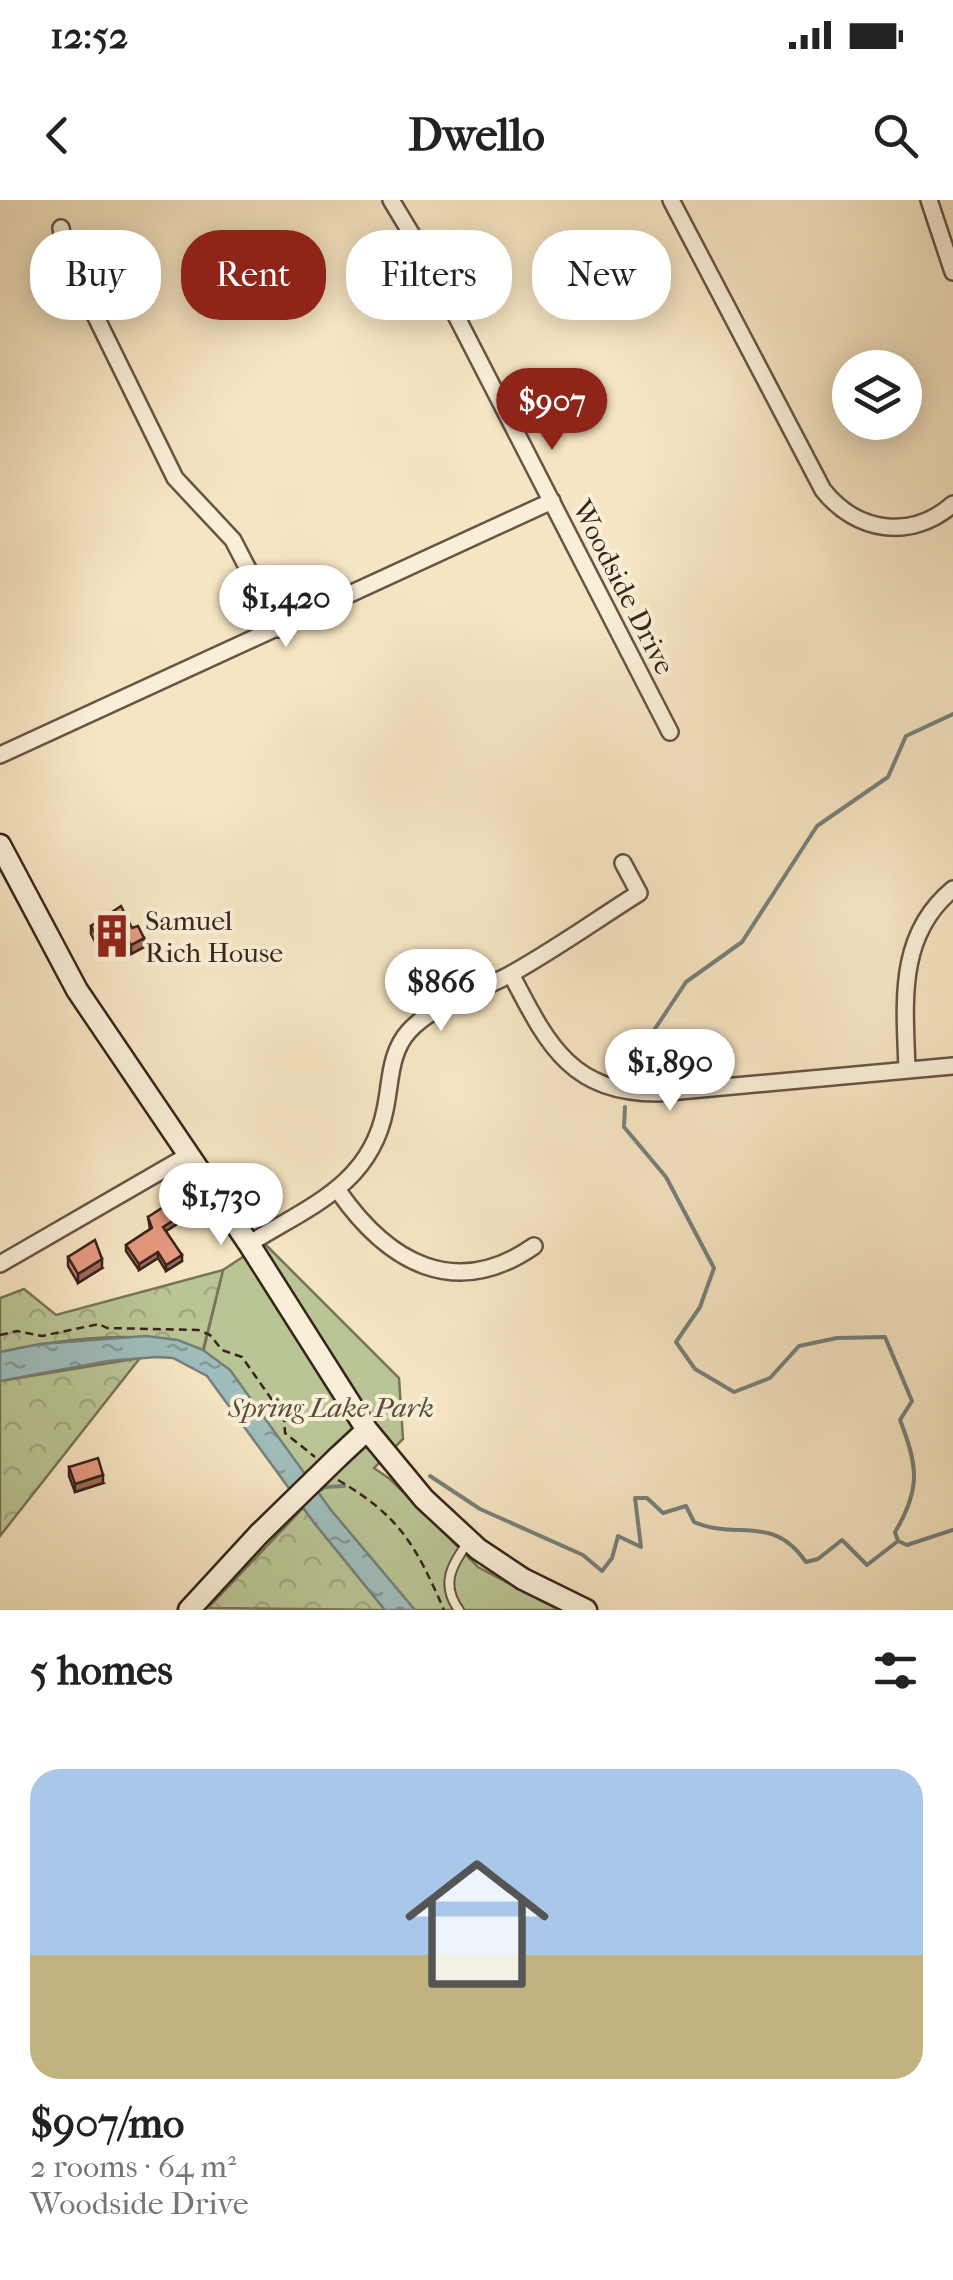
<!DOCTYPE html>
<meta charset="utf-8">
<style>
:root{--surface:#fff;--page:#f2f2f2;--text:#222;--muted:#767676;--accent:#8f2418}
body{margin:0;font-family:"IM FELL French Canon",serif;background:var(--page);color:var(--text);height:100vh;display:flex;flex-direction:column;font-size:38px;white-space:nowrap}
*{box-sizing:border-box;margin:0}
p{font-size:32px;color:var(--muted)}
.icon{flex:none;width:55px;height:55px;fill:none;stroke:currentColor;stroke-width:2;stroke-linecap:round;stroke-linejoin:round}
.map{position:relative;height:1410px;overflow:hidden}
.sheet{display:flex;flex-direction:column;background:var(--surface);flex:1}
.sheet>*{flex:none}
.guide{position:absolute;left:30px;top:30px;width:895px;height:90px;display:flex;gap:20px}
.controls{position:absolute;left:832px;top:150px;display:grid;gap:20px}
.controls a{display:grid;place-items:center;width:90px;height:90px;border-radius:50%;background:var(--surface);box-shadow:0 5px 25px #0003;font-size:50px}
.price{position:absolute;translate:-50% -85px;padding:0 22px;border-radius:35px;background:#fff;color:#222;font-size:32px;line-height:65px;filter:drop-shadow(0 2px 5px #0008)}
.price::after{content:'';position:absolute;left:50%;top:60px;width:30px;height:22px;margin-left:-15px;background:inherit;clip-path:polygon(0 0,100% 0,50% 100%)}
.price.on{background:var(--accent);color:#fff}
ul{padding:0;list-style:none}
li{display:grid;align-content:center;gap:20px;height:530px;padding:0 30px}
li span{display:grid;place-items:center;height:310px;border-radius:30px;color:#555}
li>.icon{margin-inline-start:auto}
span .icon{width:180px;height:180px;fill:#fffc;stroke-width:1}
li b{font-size:42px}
h2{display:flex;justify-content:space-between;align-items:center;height:120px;padding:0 30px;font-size:42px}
.pill{padding:0 35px;border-radius:40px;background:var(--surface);box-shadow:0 5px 25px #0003;font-size:35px;line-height:90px}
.pill.on{background:var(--accent);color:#fff}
.status{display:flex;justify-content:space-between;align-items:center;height:70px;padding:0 50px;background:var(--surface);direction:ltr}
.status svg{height:28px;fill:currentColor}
header{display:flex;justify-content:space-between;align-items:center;height:130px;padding:0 30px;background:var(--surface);font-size:45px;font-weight:700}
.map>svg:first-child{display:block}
.green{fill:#bac595;stroke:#797458;stroke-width:2.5}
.forest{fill:url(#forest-crowns);stroke:#797458;stroke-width:2.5}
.water{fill:url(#water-ripples);stroke:#76807b;stroke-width:2.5}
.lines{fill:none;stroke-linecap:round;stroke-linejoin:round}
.stream{stroke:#76807b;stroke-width:4}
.service-casing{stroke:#685445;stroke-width:12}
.minor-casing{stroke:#685445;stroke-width:20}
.secondary-casing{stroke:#38241b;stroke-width:25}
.path{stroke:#38241b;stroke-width:2.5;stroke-dasharray:8 5;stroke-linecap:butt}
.service{stroke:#f9eed7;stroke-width:8}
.minor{stroke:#f9eed7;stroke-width:15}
.secondary{stroke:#f9eed7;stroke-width:20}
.secondary-bridge-casing{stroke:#38241b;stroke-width:25;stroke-linecap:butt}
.secondary-bridge{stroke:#f9eed7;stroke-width:20}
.wall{fill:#c6846d;stroke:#38241b;stroke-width:2.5}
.shaded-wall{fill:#a16b59;stroke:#38241b;stroke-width:2.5}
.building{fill:#e6997f;stroke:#38241b;stroke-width:2.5}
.labels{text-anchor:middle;stroke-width:8;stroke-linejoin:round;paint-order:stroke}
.street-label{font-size:28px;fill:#38241b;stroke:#f9eed7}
.poi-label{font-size:28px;fill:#38241b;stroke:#f9eed7;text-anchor:start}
.park-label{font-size:28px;font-style:italic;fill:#584c3a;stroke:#f9eed7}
</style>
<div class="status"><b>12:52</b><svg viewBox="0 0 49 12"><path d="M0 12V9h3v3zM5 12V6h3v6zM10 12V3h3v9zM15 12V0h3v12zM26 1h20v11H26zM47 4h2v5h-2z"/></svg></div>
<header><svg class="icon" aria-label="back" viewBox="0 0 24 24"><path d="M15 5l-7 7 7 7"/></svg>Dwello<svg class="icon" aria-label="search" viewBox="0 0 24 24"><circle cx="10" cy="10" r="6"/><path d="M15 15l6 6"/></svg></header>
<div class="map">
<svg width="953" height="1410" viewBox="0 0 953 1410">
<defs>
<pattern id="forest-crowns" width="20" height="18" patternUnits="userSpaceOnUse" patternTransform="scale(2.5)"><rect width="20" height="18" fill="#bac595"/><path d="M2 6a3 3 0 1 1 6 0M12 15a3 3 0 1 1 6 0" fill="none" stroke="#a1a980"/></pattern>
<pattern id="water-ripples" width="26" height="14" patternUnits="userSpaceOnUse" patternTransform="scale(2.5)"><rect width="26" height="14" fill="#9fbdbb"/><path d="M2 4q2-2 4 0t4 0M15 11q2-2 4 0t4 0" fill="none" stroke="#839997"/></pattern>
</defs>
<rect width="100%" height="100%" fill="#f6e5c2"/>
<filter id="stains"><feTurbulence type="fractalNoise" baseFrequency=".002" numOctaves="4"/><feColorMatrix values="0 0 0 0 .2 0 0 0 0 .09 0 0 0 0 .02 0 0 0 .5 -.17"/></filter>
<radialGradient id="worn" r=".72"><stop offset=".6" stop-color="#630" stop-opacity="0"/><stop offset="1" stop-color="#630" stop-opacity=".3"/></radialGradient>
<!-- green -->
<path class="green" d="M264,1043L399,1178L403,1239L374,1268L390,1279L478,1367L559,1410H401L202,1157L223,1070Z"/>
<!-- forest -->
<path class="forest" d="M223,1070L203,1150C148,1127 58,1140 0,1152V1098L24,1089L56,1115Z
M140,1158L0,1336V1181Z
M303,1308L385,1410L208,1408Z"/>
<!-- water -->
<path class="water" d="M146,1136L178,1140L203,1150L230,1170L331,1310L415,1410H385L315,1324L207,1176L173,1158L156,1157L108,1161L0,1181V1152L40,1144Z"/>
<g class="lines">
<!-- stream -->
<path class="stream" d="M628,878L635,859L686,782L742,742L817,626L888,577L906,536L953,514
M625,907L624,927L666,977L714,1068L700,1107L676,1142L695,1169L734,1192L770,1178L799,1146L837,1138L885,1137L912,1201L900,1220C918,1266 921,1289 895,1332L898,1341
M430,1276L480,1309L583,1355L602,1371L612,1358L618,1336L641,1347L635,1298H647L663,1313L686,1306L694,1322C738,1341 772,1313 806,1362L818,1359L842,1340L867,1365L898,1341L907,1345L953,1330
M315,1293L325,1287L344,1286"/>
<!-- service casing -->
<g class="service-casing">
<path id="service" d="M459,1410C440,1384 452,1364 469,1341"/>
</g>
<!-- minor casing -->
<g class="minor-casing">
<path id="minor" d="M391,0L429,63L670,532
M671,0L823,290C856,332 911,341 953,304
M929,0L953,72
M61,28L65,54L175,278L233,340L279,429
M0,555L552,301
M511,774C547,843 570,893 658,893L953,866
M907,870C905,804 896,736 953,689
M339,992C388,1062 455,1101 534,1046
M249,1044C307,1007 370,986 385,910C391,883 389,853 409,831C434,804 477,792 509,775C553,751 596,720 639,693L623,663
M0,1064L187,956"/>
</g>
<!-- secondary casing -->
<g class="secondary-casing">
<path id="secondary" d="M0,645L77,790L249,1044L367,1230L424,1299L478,1349L523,1379L586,1410
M338,1257L367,1230
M189,1410L259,1334"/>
</g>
<!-- path -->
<path class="path" d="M0,1135L17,1131L42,1136L99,1124L107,1128L198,1130L210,1135L222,1150L242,1157L284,1217L285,1233L315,1257
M338,1280C400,1316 416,1346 444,1410"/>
<!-- service -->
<use href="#service" class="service"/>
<!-- minor -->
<use href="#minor" class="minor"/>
<!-- secondary -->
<use href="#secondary" class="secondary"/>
<!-- secondary-bridge casing -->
<g class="secondary-bridge-casing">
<path id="secondary-bridge" d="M259,1334L338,1257"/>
</g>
<!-- secondary-bridge -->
<use href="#secondary-bridge" class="secondary-bridge"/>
</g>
<!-- wall -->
<path class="wall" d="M91,726L132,728L144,747L131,754L126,745L103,757L91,734Z
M148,1017L180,1022L166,1031L182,1061L166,1071L158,1058L139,1070L126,1051V1045L150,1029Z
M68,1057L102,1068L78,1083L68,1066Z
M69,1267L103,1283L75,1292L69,1276Z"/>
<!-- shaded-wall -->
<path class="shaded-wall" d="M126,736V745L103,757V748Z
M144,738V747L131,754V745Z
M180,1016V1022L163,1033V1027Z
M158,1052V1058L139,1070V1064Z
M182,1055V1061L166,1071V1065Z
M102,1059V1068L78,1083V1074Z
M103,1275V1283L75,1292V1284Z"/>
<!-- building -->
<path class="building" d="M121,706L132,728L138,726L144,738L131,745L126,736L103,748L91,726Z
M171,1002L180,1016L163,1027L182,1055L166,1065L158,1052L139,1064L126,1045L152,1028L148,1017Z
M95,1040L102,1059L78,1074L68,1057Z
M98,1258L103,1275L75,1284L69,1267Z"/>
<!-- icons -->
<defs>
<g id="building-bare" transform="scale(3.45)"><path d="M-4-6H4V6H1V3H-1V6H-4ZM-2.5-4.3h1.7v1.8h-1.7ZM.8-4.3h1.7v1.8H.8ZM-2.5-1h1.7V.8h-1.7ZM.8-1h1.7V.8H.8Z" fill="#8f2418" stroke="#f9eed7" stroke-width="2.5" paint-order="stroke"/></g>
</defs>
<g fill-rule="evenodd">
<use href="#building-bare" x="112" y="736"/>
</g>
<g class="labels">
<!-- street labels -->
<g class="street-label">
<text transform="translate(624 387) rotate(63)" y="10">Woodside Drive</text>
</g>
<!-- poi labels -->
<g class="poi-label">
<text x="145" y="730">Samuel<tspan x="145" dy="32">Rich House</tspan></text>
</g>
<!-- park labels -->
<g class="park-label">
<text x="331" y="1217">Spring Lake Park</text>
</g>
</g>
<rect width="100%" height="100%" filter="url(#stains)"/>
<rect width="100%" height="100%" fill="url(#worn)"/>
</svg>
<div class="controls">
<a><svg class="icon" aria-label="layers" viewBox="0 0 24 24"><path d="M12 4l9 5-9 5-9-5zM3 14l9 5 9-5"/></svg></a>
</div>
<b class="price on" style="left:552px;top:253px">$907</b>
<b class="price" style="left:286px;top:450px">$1,420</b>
<b class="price" style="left:441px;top:834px">$866</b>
<b class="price" style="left:670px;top:914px">$1,890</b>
<b class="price" style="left:221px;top:1048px">$1,730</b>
<div class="guide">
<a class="pill">Buy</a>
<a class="pill on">Rent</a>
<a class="pill">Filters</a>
<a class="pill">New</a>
</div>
</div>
<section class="sheet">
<h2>5 homes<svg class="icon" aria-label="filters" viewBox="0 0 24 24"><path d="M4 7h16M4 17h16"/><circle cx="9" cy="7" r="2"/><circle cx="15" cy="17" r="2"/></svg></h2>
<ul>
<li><span style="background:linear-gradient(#a9c7e8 60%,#c2b280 0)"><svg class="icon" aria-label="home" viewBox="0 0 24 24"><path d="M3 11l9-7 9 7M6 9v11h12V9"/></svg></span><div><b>$907/mo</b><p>2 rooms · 64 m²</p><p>Woodside Drive</p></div></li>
</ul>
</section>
